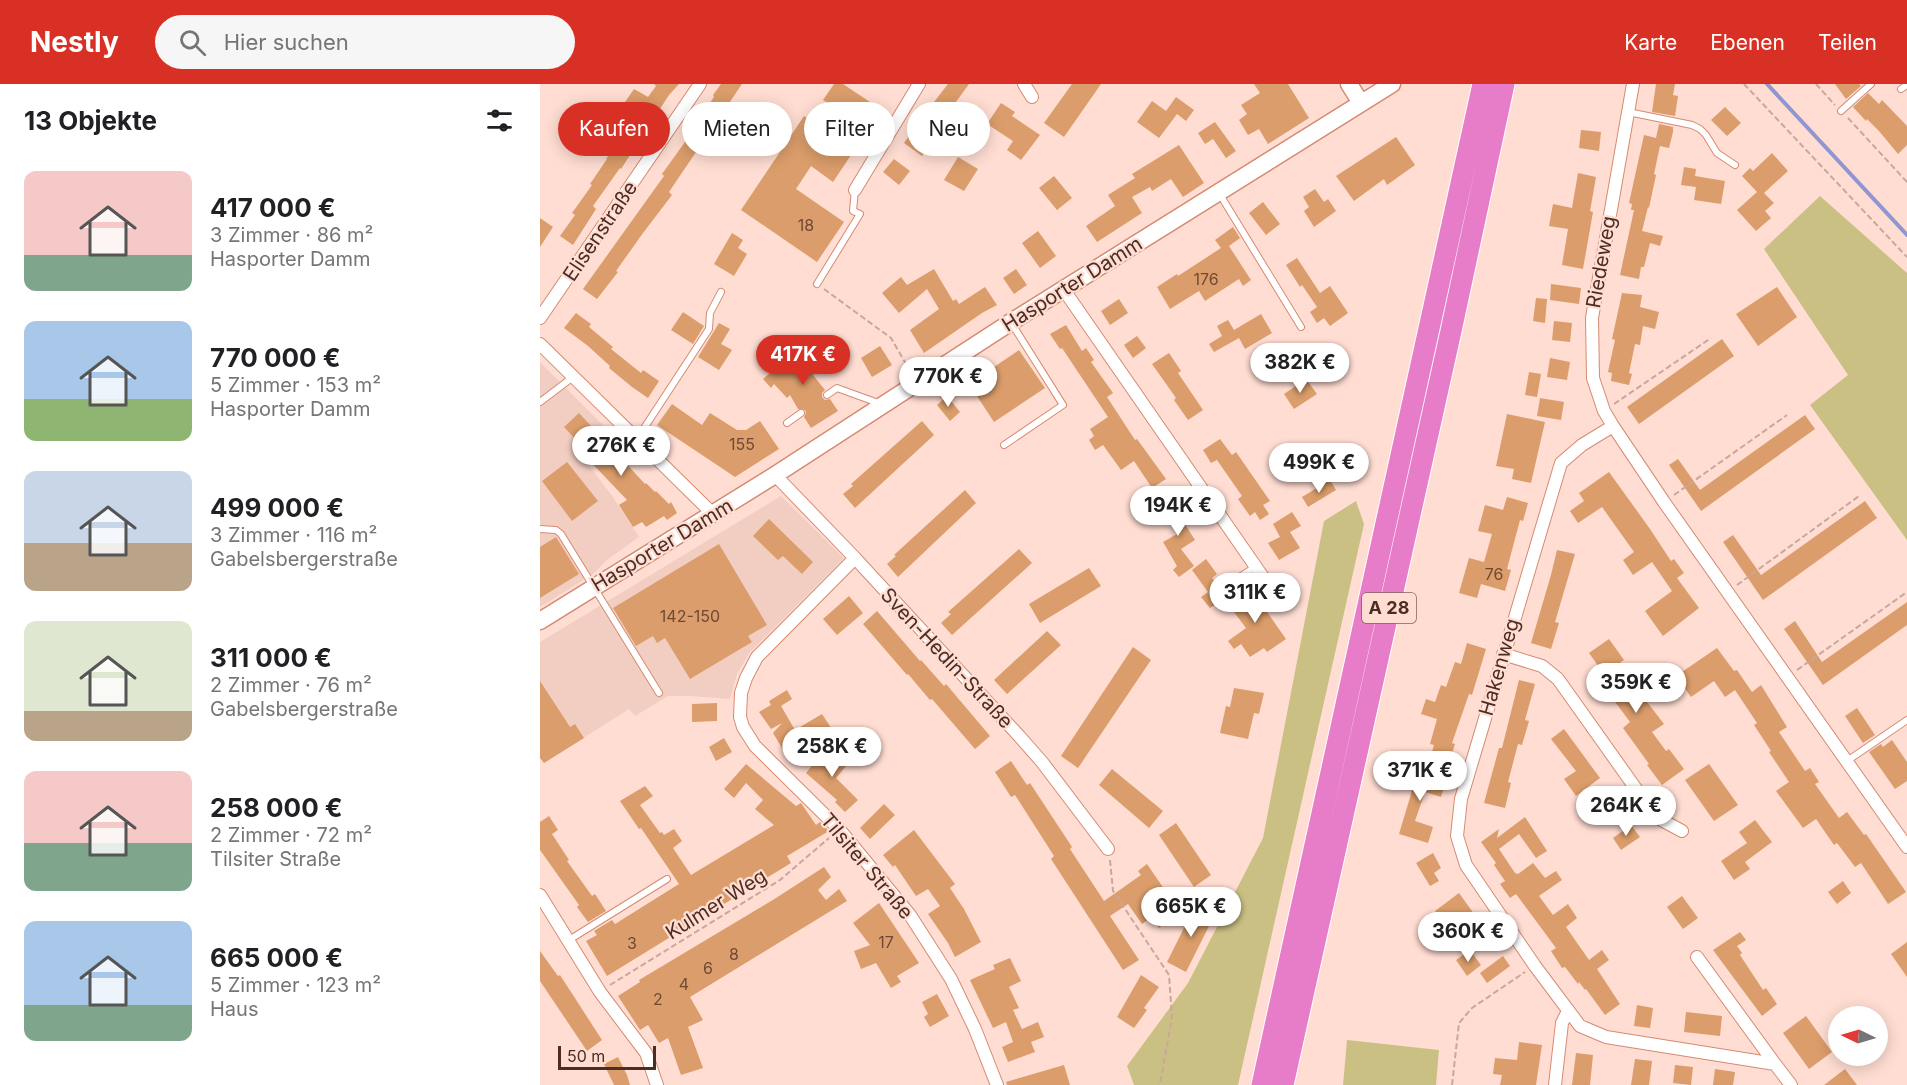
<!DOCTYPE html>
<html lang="de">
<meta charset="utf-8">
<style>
:root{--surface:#fff;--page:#f6f6f6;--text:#202124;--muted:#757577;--accent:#d93025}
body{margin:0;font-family:Inter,sans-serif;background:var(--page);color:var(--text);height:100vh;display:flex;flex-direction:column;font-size:22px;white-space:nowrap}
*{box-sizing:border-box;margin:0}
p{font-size:20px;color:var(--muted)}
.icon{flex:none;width:33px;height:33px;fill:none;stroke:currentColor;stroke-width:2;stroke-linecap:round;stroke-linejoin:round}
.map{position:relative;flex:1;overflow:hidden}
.side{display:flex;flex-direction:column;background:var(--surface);width:540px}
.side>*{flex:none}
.top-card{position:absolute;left:18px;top:18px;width:570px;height:54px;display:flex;gap:12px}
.needle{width:39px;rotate:275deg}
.controls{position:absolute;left:1288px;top:922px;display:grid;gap:12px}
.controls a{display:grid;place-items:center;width:60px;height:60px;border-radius:50%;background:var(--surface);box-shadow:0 3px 15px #0003;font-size:30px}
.scale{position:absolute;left:18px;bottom:15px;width:98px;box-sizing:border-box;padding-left:6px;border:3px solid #4c2d23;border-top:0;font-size:16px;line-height:21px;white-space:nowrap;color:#4c2d23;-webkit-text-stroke:4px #ffddd2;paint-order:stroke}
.price{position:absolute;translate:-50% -51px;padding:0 14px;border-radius:21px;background:#fff;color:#222;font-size:20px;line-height:39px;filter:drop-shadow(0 2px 3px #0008)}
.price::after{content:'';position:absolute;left:50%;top:36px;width:18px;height:14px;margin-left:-9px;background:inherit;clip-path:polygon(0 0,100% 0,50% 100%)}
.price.on{background:var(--accent);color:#fff}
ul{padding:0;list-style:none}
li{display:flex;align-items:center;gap:18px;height:150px;padding:0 24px}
li span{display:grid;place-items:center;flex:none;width:168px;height:120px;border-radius:12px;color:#555}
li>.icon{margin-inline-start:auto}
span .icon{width:72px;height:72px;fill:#fffc;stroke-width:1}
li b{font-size:26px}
h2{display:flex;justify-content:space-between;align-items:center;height:72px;padding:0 24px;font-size:26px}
.tag{padding:0 21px;border-radius:27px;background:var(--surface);box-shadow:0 3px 15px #0003;font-size:21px;line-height:54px}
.tag.on{background:var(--accent);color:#fff}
header{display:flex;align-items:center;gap:36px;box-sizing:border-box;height:84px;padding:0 30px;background:var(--accent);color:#fff}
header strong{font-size:28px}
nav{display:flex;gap:33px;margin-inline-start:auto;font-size:21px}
.search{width:420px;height:54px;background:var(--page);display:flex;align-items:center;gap:15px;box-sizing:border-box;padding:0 21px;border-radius:33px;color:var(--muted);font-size:22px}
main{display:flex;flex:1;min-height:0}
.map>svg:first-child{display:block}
.built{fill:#f2cec2}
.green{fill:#cbc084}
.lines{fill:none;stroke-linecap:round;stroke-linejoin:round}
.stream{stroke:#8f96d0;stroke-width:4}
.building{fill:#db9d6b}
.lane-casing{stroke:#d68a71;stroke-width:8}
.street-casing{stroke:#d68a71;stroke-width:14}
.secondary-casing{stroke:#d68a71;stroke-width:19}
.highway-casing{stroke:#fff;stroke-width:23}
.path{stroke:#c9a79d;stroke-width:2;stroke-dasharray:6 3;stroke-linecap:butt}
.lane{stroke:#fff;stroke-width:6}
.street{stroke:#fff;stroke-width:12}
.secondary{stroke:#fff;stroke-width:16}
.highway{stroke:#e77dc8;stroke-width:21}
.labels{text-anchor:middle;stroke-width:4.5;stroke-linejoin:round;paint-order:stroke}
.number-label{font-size:16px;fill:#704935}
.shield{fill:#ffddd2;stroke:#826258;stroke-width:1.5}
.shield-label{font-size:18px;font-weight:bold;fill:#4c2d23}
.street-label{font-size:20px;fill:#4c2d23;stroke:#ffddd2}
</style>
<header>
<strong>Nestly</strong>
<div class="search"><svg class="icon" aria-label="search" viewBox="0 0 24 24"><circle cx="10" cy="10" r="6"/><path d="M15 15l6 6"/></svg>Hier suchen</div>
<nav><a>Karte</a><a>Ebenen</a><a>Teilen</a></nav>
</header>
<main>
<section class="side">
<h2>13 Objekte<svg class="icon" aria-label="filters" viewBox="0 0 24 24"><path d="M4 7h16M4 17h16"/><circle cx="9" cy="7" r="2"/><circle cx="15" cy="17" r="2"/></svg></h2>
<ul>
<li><span style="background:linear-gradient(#f6c9c9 70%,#7fa58c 0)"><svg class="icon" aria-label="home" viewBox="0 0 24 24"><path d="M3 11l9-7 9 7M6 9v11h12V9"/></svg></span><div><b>417 000 €</b><p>3 Zimmer · 86 m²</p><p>Hasporter Damm</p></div></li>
<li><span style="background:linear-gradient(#a9c7e8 65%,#8fb573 0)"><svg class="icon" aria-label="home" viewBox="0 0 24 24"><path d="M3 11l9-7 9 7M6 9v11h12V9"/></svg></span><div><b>770 000 €</b><p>5 Zimmer · 153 m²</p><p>Hasporter Damm</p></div></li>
<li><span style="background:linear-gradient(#c9d6e8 60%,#b9a48a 0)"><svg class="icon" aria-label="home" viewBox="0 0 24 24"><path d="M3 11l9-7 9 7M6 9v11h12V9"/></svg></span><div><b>499 000 €</b><p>3 Zimmer · 116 m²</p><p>Gabelsbergerstraße</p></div></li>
<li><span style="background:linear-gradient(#dfe7d0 75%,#b9a48a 0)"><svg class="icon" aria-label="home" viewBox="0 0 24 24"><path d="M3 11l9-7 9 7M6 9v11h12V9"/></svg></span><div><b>311 000 €</b><p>2 Zimmer · 76 m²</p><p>Gabelsbergerstraße</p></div></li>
<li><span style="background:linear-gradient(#f6c9c9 60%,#7fa58c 0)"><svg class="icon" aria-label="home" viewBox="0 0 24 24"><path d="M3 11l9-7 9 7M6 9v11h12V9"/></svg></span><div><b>258 000 €</b><p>2 Zimmer · 72 m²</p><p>Tilsiter Straße</p></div></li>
<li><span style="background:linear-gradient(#a9c7e8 70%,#7fa58c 0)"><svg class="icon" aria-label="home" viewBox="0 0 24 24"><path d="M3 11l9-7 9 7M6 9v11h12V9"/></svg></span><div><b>665 000 €</b><p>5 Zimmer · 123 m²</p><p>Haus</p></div></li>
</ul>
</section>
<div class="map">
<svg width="1367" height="1001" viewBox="0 0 1367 1001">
<rect width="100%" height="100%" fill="#ffddd2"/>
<!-- built -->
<path class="built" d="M0,278L69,347L44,375L73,413L99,453L67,476L53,490L0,523Z
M241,412L304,474L210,568L197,590L190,615L150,612H128L95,632L89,625L4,679L0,674V558Z"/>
<!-- green -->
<path class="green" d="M1280,112L1367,189V456L1270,321L1308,291L1224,165Z
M816,417L824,440L698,1001H594L587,982L648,899L723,754L784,437Z
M807,956L899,966L896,1001H803Z"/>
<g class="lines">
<!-- stream -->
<path class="stream" d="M1227,0L1367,151"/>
</g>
<!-- building -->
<path class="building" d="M114,0H139L129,11L81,85L80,84L53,122L56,125L33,161L20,152L35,131L32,129L52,101L50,100L67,75H66L99,27L85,18L94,5L108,13L116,2Z
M181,0H202L129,108L132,111L103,149L76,187L78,188L57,215L43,205L124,92L122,90L150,51L148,50L174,13L173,11Z
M294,0H303L342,26L334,37L329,33L322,42L283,16Z
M408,0H429L405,33L418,43L411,52L397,41L400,37L387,27Z
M532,0H561L524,53L504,39Z
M714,0H748L769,34L728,60L719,45L708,51L699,36L707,30L701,21L720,9Z
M1116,0H1135L1133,11L1138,12L1135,32L1112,28Z
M1295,0H1319L1321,2L1306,15Z
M1328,9L1339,20L1342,16L1367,42V61L1358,70L1339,47L1327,35L1326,37L1313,23Z
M636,13L654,26L646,37L637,30L619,54L597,38L612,17L626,27Z
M461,19L475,28L472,32L500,51L481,76L467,66L473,57L447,40Z
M1185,23L1201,39L1187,52L1171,36Z
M264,32L292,51L289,56L311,71L293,98L271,82L256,105L304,138L277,178L201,126Z
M675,38L696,67L686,74L673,55L665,60L658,49Z
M1119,40L1133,43V48L1129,64L1120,62L1114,90L1116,91L1109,124L1108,123L1102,147L1123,152L1120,162L1110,159L1104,183H1101L1099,195L1080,191L1094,126H1091L1092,120L1089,119L1104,51L1116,54Z
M375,44L393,58L382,72L364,59Z
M1041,46L1061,48L1059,67L1039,64Z
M856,53L875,81L847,101L844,95L814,117L796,92Z
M639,61L664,99L643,113L631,95L612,107L610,103L592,113L602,129L557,158L546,142L575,122L568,111L595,94L592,90Z
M1232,69L1248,87L1224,109L1234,119L1225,127L1231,134L1216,147L1197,126L1217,108L1202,92L1210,84L1213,87Z
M418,73L438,85L424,107L404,96Z
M354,75L370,87L359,101L343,88Z
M1144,83L1156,85L1155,92L1185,97L1181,120L1154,116L1156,103L1141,101Z
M1038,89L1056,93L1050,127L1053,128L1043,185L1022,181L1028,145L1009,142L1013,120L1032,124Z
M514,92L532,114L517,126L499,104Z
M775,105L784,118L788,115L796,127L774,143L764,127L769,123L763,113Z
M723,118L740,140L726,151L709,129Z
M0,134L13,143L0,163Z
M693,143L700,154L689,162L711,196L703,202L699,195L665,217L659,207L630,225L617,203L637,190L638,192L681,164L675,156Z
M498,147L516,172L500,184L482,159Z
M192,149L203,156L198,164L207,170L194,192L174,180Z
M757,174L780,209L790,202L808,229L790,242L784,234L777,239L770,228L777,223L762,201L760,203L746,181Z
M394,185L413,217L416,215L419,220L445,203L457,221L442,229L384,269L370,246L399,225L387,205L359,229L342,209L361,193L367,201Z
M476,185L487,201L474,210L463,194Z
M1011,200L1041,204L1039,220L1010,216Z
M1237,203L1257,233L1218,262L1196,230Z
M1082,209L1102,211L1100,223L1119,228L1115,245L1103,242L1100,261L1095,260L1089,289L1092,290L1089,301L1071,297L1072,289L1068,288L1075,256L1072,255Z
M996,214L1007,215L1005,239L993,237Z
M579,215L588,229L570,241L561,227Z
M143,228L164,242L153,260L131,246Z
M36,229L51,240L49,243L73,263L71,265L101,289L103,286L119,297L108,314L92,303L69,284L70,282L48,262L24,244Z
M721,230L732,249L705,265L699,254L674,268L669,260L682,252L677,242L688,236L694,246Z
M1014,237L1032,239L1030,258L1012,256Z
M179,239L190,245L181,260L192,266L179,286L158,273Z
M526,241L542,267L546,264L554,276L551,278L573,309L567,313L595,356L597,355L626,395L612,404L594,377L581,386L563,361L555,366L549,356L554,352L550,345L568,333L522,264L520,265L510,250Z
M597,252L606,264L593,274L584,261Z
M1182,255L1194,272L1099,340L1087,323Z
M340,262L352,281L332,293L321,274Z
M271,265L285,279L273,291L285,306L282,309V313L285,316L290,315L298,327L271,344L264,333L266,329L265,326L258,325L250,311L247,314L234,300L231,304L223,295L255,267L261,274Z
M479,266L505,304L454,338L429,300Z
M629,269L641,287L638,289L663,326L648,336L634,316L636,314L612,280Z
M1010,274L1030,278L1027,296L1007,293Z
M989,288L1001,290L997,313L985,311Z
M766,295L777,310L754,325L744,310Z
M407,312L420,328L410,337L397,321Z
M1000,314L1024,318L1021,336L997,332Z
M132,320L162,341L170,329L197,346H206L220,337L239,365L195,393L117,341Z
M39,329L105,400L106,399L115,408L116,407L129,420L131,418L137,429L127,436L124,432L106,443L102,438L93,443L79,421L87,416L47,374L50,371L24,343Z
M967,330L1005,338L991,399L972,395L974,385L956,382Z
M1265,331L1275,345L1161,427L1129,381L1138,375L1160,406Z
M382,337L394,351L315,424L303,410L313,402L311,400Z
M680,355L692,371L696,368L730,417L723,421L729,430L720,436L715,428L710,432L698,415L702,412L677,376L671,379L663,366Z
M27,378L58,417L32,437L2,397Z
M1069,388L1110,445L1131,477L1134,475L1144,489L1137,494L1159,524L1123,552L1105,527L1132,507L1112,478L1093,491L1083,476L1094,468L1062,423L1038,439L1030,427L1044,417L1039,409Z
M790,396L796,406L768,423L762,413Z
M425,406L436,419L358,493L347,480L356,472L354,471Z
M635,413L644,428L639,431L655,456L641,465L654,482L639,493L633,486L637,482L623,458L637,450L620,422Z
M967,413L988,419L983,437L980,436L967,485L971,486L965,507L941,500L937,514L919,509L929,474L944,478L952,450L938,447L945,421L963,426Z
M1325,417L1337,434L1223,516L1183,458L1193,451L1221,491Z
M752,428L761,442L750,448L760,464L739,476L728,459L740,453L733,440Z
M229,435L273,478L262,490L243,472L238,476L213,452Z
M16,453L39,490L0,514V463Z
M179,460L227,541L208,552L212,558L150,595L125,554L117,559L113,552L96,562L73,524Z
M479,465L492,479L412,551L401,539L411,530L408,528Z
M1017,466L1035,470L1015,538L1019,539L1011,565L991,559L1011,491Z
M666,475L677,490L672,494L686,513L670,524L661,513L668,508L652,486Z
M549,484L561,502L500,539L489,520Z
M712,502L728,523L725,525L746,555L727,568L724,564L710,573L701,560L694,565L688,557L706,544L688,520Z
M309,512L323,529L297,551L283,535Z
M1367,518V541L1283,601L1244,545L1255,537L1282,578Z
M337,527L380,577L381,576L404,602L406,600L450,652L435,665L392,615L390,616L368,590L367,591L323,540Z
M507,547L521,561L467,610L454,596Z
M1069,555L1084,576L1078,580L1124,640L1112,648L1126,667L1129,665L1144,685L1122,701L1107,681L1109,680L1083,644L1090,638L1067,607L1073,603L1049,569Z
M927,559L946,565L932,611L929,610L912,659L915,660L910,676L891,671L894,661L890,660L897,635L881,630L886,615L895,618L901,601L906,603L915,578L921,580Z
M593,563L611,576L538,684L521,672Z
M1177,564L1194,587L1197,586L1212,608L1221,601L1247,643L1239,648L1265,687L1270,684L1279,698L1275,700L1299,734L1307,728L1324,751L1326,750L1366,808L1348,820L1321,779L1315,783L1297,759L1294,761L1276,735L1263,744L1236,707L1249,698L1229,668L1231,667L1214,641L1217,639L1195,606L1185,613L1174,597L1151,613L1136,592Z
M979,596L995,600L985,636L989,637L982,661L978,660L968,698L971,699L965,724L944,719L959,664H962Z
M0,597L30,643L35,640L44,654L4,679L0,674Z
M694,604L724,609L719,630L714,629L708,655L680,649L686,622L690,623Z
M247,606L252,615L241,622L255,646L282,630L293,647L248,674L233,649L242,639L231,645L219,628L231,621L229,617Z
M177,619V637L152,638V620Z
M1317,624L1335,651L1323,659L1305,632Z
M1024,645L1060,694L1036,712L1024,695L1036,687L1011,655Z
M184,654L192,668L176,677L169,663Z
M1352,656L1367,678V697L1355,705L1329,668L1341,660L1343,663Z
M287,663L308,680L296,694L318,716L305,728L295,718L297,716L266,689Z
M471,677L487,701L490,699L532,763L530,765L564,817L601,791L598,787L607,780L633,818L624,825L631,835L619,844L612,833L602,840L588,820L570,832L599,876L583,886L511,775L514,772L475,711L471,713L455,688Z
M872,677L892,683L889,692L906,697L901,713L885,708L875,737L893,743L888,759L859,750L877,690L869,688Z
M206,680L256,722L261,719L276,741L280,738L289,747L247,772L251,779L67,892L46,857L57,851L54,847L72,836L75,840L139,800L101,744L99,745L80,717L105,702L113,712L100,721L120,749L122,748L124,751L134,745L142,757L133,764L151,791L234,741L215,725L223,716L206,699L194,714L184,705Z
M1169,680L1198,721L1174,737L1145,696Z
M572,685L623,727L609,744L559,701Z
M344,720L355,731L330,755L320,744Z
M9,732L18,746L12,750L29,776L27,777L52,812L55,810L66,827L48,838L37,823L39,821L0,766V738Z
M985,733L1007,767L996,774L979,750L959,765L975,789L978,790L993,779L1005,794L1016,787L1022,796L999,812L1013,831L1028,820L1037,834L1026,843L1049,876L1062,866L1069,876L1057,885L1080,920L1065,931L1046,905L1045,906L1039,898L1038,900L1025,883L1022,884L1011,867L1016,864L976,810L970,814L960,800L965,797L954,781L956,779L941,758L959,745L957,754Z
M1215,736L1232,758L1205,778L1210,785L1194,796L1181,777L1207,759L1199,748Z
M636,739L671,791L654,803L619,751Z
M1091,741L1100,753L1081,766L1073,754Z
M374,746L415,800L410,804L424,825L441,858L415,873L408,859L388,830L400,822L388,805L376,812L355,781L353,783L343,771Z
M893,769L901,784L894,789L899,797L890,802L876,779Z
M284,783L291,793L278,806L286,816L299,805L307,817L150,913L163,936L148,943L163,984L141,991L128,954L119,959L108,941L100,946L78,912L100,898L99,896L236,814Z
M1303,797L1311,809L1297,820L1288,808Z
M919,809L947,848L931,859L913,831L903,839L895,827Z
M1142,812L1158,834L1143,845L1127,823Z
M339,819L379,879L357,892L361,898L351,904L336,879L321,885L314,867L330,861L313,839Z
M656,820L675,830L646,888L627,878Z
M1200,848L1206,856L1197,862L1202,869L1200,871L1223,906L1226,904L1237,920L1222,932L1173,866Z
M1367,858V893L1351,870Z
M930,866L941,881L927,892L916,876Z
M0,867L18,892L20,891L62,956L47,967L0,897Z
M963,872L970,882L947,899L940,889Z
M470,874L481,897L469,903L479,924L473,926L482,945L498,938L504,953L491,958L495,968L468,978L462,963L473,958L466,938L453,944L430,896L455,885L453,881Z
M601,891L619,903L604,924L607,926L594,944L577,933Z
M397,910L409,932L390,943L384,933L388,930L382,918Z
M1097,921L1113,924L1110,944L1094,942Z
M1146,928L1182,932L1180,952L1144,948Z
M1266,932L1292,968L1269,985L1243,949Z
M979,958L1002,961L996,1001H960L962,991L953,990L955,974L977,976Z
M1036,969L1053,971L1050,1001H1032Z
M78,973L87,991L90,1001H74L64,980Z
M1095,975L1112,977L1109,1001H1091Z
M524,981L530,1001H467L466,998Z
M1135,981L1153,983L1151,1001L1133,999Z
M1175,985L1195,988L1193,1001H1173Z
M1305,985L1317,1001H1284Z"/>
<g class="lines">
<!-- lane casing -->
<g class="lane-casing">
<path id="lane" d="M1361,5L1367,1
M1301,27L1331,0
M1088,28L1152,41L1160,45L1166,51L1177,69L1195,81
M679,109L761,243
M277,200L320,130L313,127L315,106
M287,311L297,304L341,320
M0,318L33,293
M247,339L261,329
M97,355L169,245L170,229L181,208
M464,361L523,321L472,240
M0,445L16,446L21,450L119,609
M687,501L715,483
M1307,677L1367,636
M29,856L127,795"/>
</g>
<!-- street casing -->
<g class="street-casing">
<path id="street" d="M484,0L492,13
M1093,0L1052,234L1053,294L1064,327L1073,342L1124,418L1367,763
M315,106L379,0
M524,206L727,499L751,506
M0,234L160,0
M0,260L173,430
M1073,342L1042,361L1021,379L921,715L917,752L926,781L995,882L1040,942L1066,953L1235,980L1251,1001
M235,391L315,474L480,653L502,678L568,765
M315,474L217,573L206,594L201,609L200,633L203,643L215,662L299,745L370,831L411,895L435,945L457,1001
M963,570L1002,582L1018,595L1116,733L1142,747
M0,811L60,908L106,969L117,1001
M1157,873L1235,980
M1015,1001L1022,939L1028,927"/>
</g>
<!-- secondary casing -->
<g class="secondary-casing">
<path id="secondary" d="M809,0L821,19
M0,537L235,391L471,238L852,0"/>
</g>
<!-- highway casing -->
<g class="highway-casing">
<path id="highway" d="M722,1001L943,0
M743,1001L911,247L964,0"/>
</g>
<!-- path -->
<path class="path" d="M1204,0L1367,173
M1276,0L1295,21
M1308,34L1367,98
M284,205L351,254L370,287
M1074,320L1171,254
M1134,411L1247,331
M1197,501L1319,412
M1257,586L1367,508
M570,776L573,807L629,891L632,933L620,1001
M70,901L240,796L289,754
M912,1001L919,939L932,924L985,888"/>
<!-- lane -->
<use href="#lane" class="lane"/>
<!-- street -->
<use href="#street" class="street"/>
<!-- secondary -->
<use href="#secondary" class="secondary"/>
<!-- highway -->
<use href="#highway" class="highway"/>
</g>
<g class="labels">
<!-- number labels -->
<g class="number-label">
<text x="266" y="147">18</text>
<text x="666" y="201">176</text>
<text x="202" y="366">155</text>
<text x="954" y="496">76</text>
<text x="150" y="538">142-150</text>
<text x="346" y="864">17</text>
<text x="92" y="865">3</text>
<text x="194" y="876">8</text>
<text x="168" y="890">6</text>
<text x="144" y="906">4</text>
<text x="118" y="921">2</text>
</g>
<!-- shield labels -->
<rect class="shield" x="822" y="509" width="54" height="30" rx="4.5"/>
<g class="shield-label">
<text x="849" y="530">A 28</text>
</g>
<!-- street labels -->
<g class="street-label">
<text transform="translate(60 147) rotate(-56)" y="7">Elisenstraße</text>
<text transform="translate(1061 178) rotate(-80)" y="7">Riedeweg</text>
<text transform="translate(532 200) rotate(-32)" y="7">Hasporter Damm</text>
<text transform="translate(122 461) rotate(-31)" y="7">Hasporter Damm</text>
<text transform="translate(407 574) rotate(47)" y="7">Sven-Hedin-Straße</text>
<text transform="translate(959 583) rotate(-74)" y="7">Hakenweg</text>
<text transform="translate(327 782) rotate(50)" y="7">Tilsiter Straße</text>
<text transform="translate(176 820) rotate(-32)" y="7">Kulmer Weg</text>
</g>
</g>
</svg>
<div class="controls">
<a><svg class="needle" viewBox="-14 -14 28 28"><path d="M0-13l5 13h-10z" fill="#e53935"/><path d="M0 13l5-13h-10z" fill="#757577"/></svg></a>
</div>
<div class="scale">50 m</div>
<b class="price on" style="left:263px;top:302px">417K €</b>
<b class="price" style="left:760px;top:310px">382K €</b>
<b class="price" style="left:408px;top:324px">770K €</b>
<b class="price" style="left:81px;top:393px">276K €</b>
<b class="price" style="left:779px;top:410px">499K €</b>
<b class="price" style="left:638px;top:453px">194K €</b>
<b class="price" style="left:715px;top:540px">311K €</b>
<b class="price" style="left:1096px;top:630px">359K €</b>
<b class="price" style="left:292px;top:694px">258K €</b>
<b class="price" style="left:880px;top:718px">371K €</b>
<b class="price" style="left:1086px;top:753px">264K €</b>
<b class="price" style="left:651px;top:854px">665K €</b>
<b class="price" style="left:928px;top:879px">360K €</b>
<div class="top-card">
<a class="tag on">Kaufen</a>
<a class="tag">Mieten</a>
<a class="tag">Filter</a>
<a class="tag">Neu</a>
</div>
</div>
</main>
